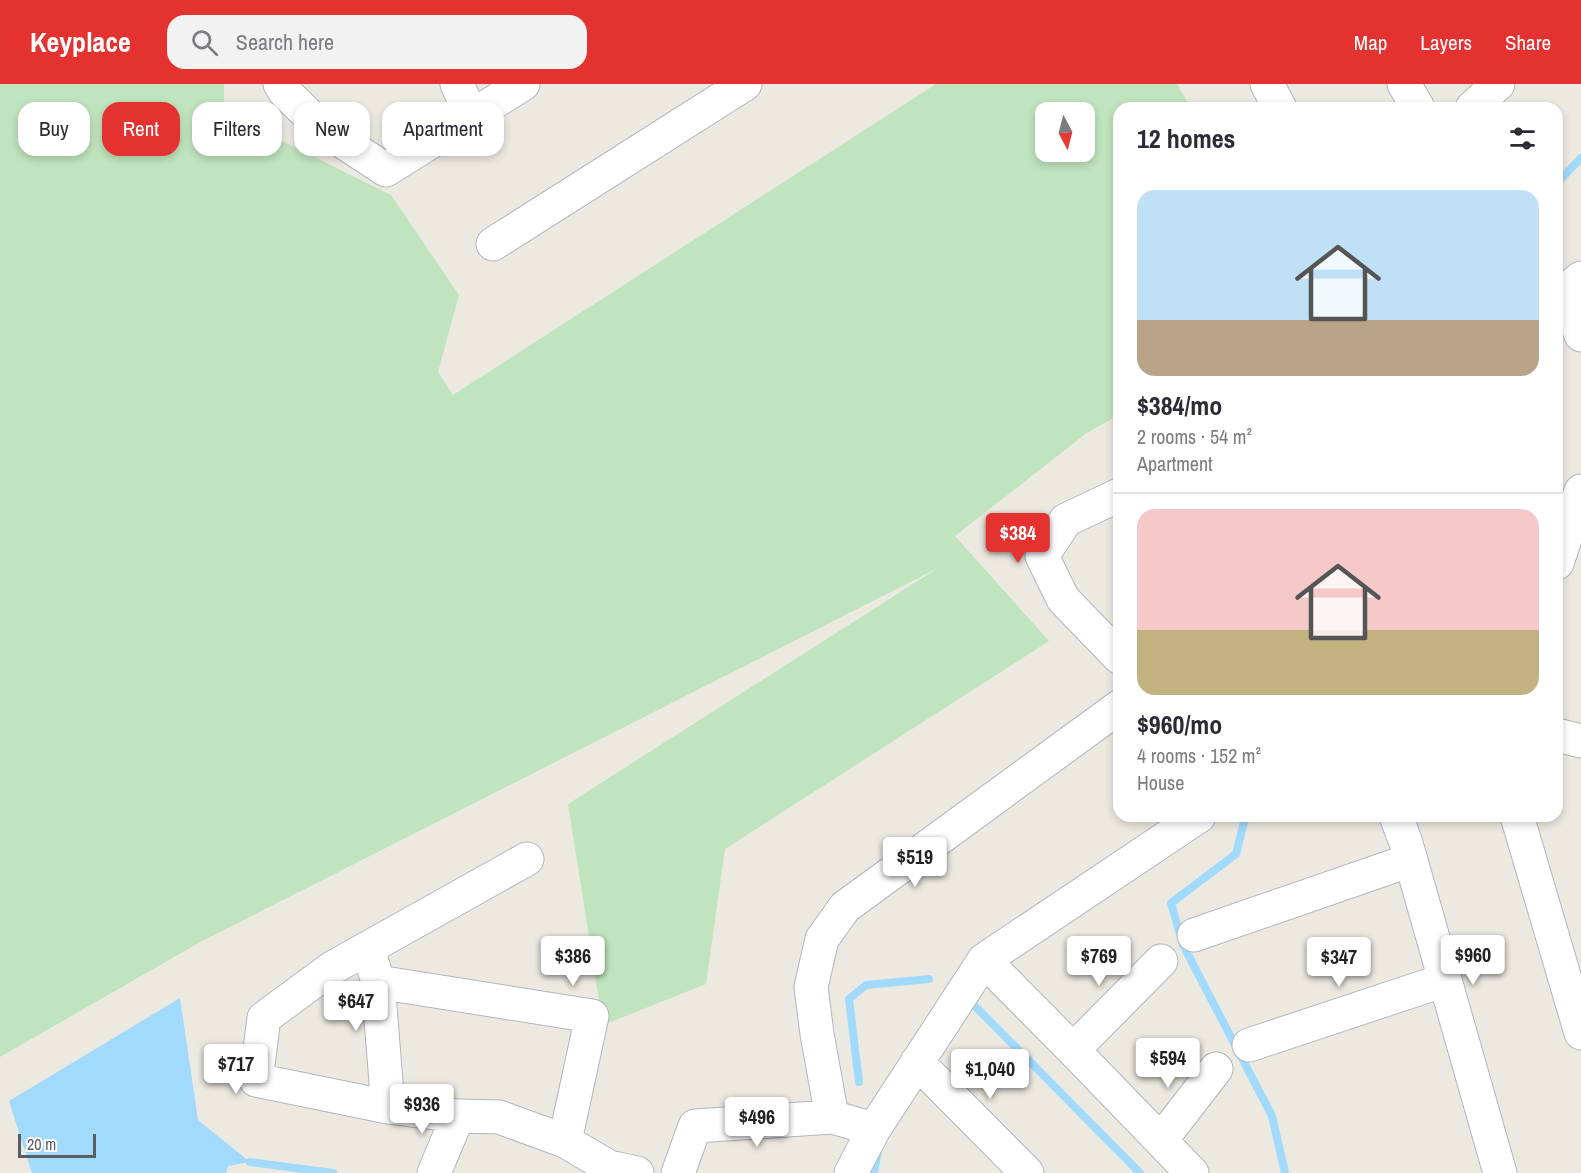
<!DOCTYPE html>
<meta charset="utf-8">
<style>
:root{--surface:#fff;--page:#f2f2f3;--text:#2b2b33;--muted:#7c7c81;--line:#e1e1e2;--accent:#e43230}
body{margin:0;font-family:"Archivo Narrow",sans-serif;background:var(--page);color:var(--text);height:100vh;display:flex;flex-direction:column;font-size:22px;white-space:nowrap}
*{box-sizing:border-box;margin:0}
p{font-size:20px;color:var(--muted)}
.icon{flex:none;width:33px;height:33px;fill:none;stroke:currentColor;stroke-width:2;stroke-linecap:round;stroke-linejoin:round}
.map{position:relative;flex:1;overflow:hidden}
.side{position:absolute;left:1113px;top:18px;width:450px;height:720px;display:flex;flex-direction:column;background:var(--surface);border-radius:18px;box-shadow:0 3px 9px #0003}
.side>*{flex:none}
.guide{position:absolute;left:18px;top:18px;width:570px;height:54px;display:flex;gap:12px}
.needle{width:39px;rotate:173deg}
.buttons{position:absolute;left:1035px;top:18px;display:grid;gap:12px}
.buttons a{display:grid;place-items:center;width:60px;height:60px;border-radius:12px;background:var(--surface);box-shadow:0 3px 9px #0003;font-size:30px}
.scale{position:absolute;left:18px;bottom:15px;width:78px;box-sizing:border-box;padding-left:6px;border:3px solid #5a5e62;border-top:0;font-size:16px;line-height:21px;white-space:nowrap;color:#5a5e62;-webkit-text-stroke:4px #fff;paint-order:stroke}
.price{position:absolute;translate:-50% -51px;padding:0 14px;border-radius:6px;background:#fff;color:#222;font-size:20px;line-height:39px;filter:drop-shadow(0 2px 3px #0008)}
.price::after{content:'';position:absolute;left:50%;top:36px;width:18px;height:14px;margin-left:-9px;background:inherit;clip-path:polygon(0 0,100% 0,50% 100%)}
.price.selected{background:var(--accent);color:#fff}
ul{padding:0;list-style:none}
li{display:grid;align-content:center;gap:12px;height:318px;padding:0 24px}
li+li{border-top:2px solid var(--line)}
li span{display:grid;place-items:center;height:186px;border-radius:18px;color:#555}
li>.icon{margin-inline-start:auto}
span .icon{width:108px;height:108px;fill:#fffc;stroke-width:1}
li b{font-size:26px}
h2{display:flex;justify-content:space-between;align-items:center;height:72px;padding:0 24px;font-size:26px}
.tag{padding:0 21px;border-radius:18px;background:var(--surface);box-shadow:0 3px 9px #0003;font-size:21px;line-height:54px}
.tag.selected{background:var(--accent);color:#fff}
header{display:flex;align-items:center;gap:36px;box-sizing:border-box;height:84px;padding:0 30px;background:var(--accent);color:#fff}
header strong{font-size:28px}
nav{display:flex;gap:33px;margin-inline-start:auto;font-size:21px}
.search{width:420px;height:54px;background:var(--page);display:flex;align-items:center;gap:15px;box-sizing:border-box;padding:0 21px;border-radius:18px;color:var(--muted);font-size:22px}
.map>svg:first-child{display:block}
.green{fill:#c0e4be;fill-rule:evenodd}
.water{fill:#a1dafc}
.lines{fill:none;stroke-linecap:round;stroke-linejoin:round}
.stream{stroke:#a1dafc;stroke-width:8}
.minor-casing{stroke:#b2b5b9;stroke-width:35}
.minor{stroke:#fff;stroke-width:33}
</style>
<header>
<strong>Keyplace</strong>
<div class="search"><svg class="icon" aria-label="search" viewBox="0 0 24 24"><circle cx="10" cy="10" r="6"/><path d="M15 15l6 6"/></svg>Search here</div>
<nav><a>Map</a><a>Layers</a><a>Share</a></nav>
</header>
<div class="map">
<svg width="1581" height="1089" viewBox="0 0 1581 1089">
<rect width="100%" height="100%" fill="#ece9e1"/>
<!-- green -->
<path class="green" d="M0,0H224V28L391,111L459,211L438,288L453,311L936,0H1177L1191,24H1119V331L1088,348L955,452L1049,557L725,765L706,900L603,941L568,720L938,484L202,857L0,973ZM1046,28H1084V68H1046Z"/>
<!-- water -->
<path class="water" d="M180,914L198,1036L250,1078L228,1082L226,1089H32L9,1017Z"/>
<g class="lines">
<!-- stream -->
<path class="stream" d="M1557,99L1581,74
M1557,408V410
M1245,734L1236,770L1171,819L1183,861L1272,1032L1285,1089
M968,915L1140,1089
M859,998L849,915L866,901L929,895
M250,1078L333,1089
M874,1089L878,1067"/>
<!-- minor casing -->
<g class="minor-casing">
<path id="minor" d="M280,0L285,8L322,44L386,86L523,0
M457,0L472,33
M1267,0L1280,24
M1404,0L1418,24
M1472,24L1498,0
M493,160L745,0
M1581,194L1576,198V238L1581,251
M1119,411L1066,436L1042,472L1063,515L1119,573
M1557,479L1581,407
M1557,651L1581,657
M1396,732L1406,759L1500,1089
M1517,732L1581,949
M527,775L332,884L264,934L256,996L388,1023L458,1032L499,1033L565,1057L609,1083L637,1089
M1194,851L1411,776
M984,876L1073,966L1192,1089
M372,878L378,898L388,1023
M378,898L592,932L565,1057
M1249,961L1445,896
M1073,966L1161,877
M917,978L1027,1089
M874,1045L832,1033L817,950L811,903L822,855L845,823L1119,623
M1161,1056L1216,985
M434,1089L458,1032
M678,1089L695,1042L832,1033
M851,1089L874,1045L984,876L1199,732"/>
</g>
<!-- minor -->
<use href="#minor" class="minor"/>
</g>
</svg>
<div class="buttons">
<a><svg class="needle" viewBox="-14 -14 28 28"><path d="M0-13l5 13h-10z" fill="#e53935"/><path d="M0 13l5-13h-10z" fill="#7c7c81"/></svg></a>
</div>
<div class="scale">20 m</div>
<b class="price selected" style="left:1018px;top:480px">$384</b>
<b class="price" style="left:915px;top:804px">$519</b>
<b class="price" style="left:1473px;top:902px">$960</b>
<b class="price" style="left:573px;top:903px">$386</b>
<b class="price" style="left:1099px;top:903px">$769</b>
<b class="price" style="left:1339px;top:904px">$347</b>
<b class="price" style="left:356px;top:948px">$647</b>
<b class="price" style="left:1168px;top:1005px">$594</b>
<b class="price" style="left:236px;top:1011px">$717</b>
<b class="price" style="left:990px;top:1016px">$1,040</b>
<b class="price" style="left:422px;top:1051px">$936</b>
<b class="price" style="left:757px;top:1064px">$496</b>
<div class="guide">
<a class="tag">Buy</a>
<a class="tag selected">Rent</a>
<a class="tag">Filters</a>
<a class="tag">New</a>
<a class="tag">Apartment</a>
</div>
<section class="side">
<h2>12 homes<svg class="icon" aria-label="filters" viewBox="0 0 24 24"><path d="M4 7h16M4 17h16"/><circle cx="9" cy="7" r="2"/><circle cx="15" cy="17" r="2"/></svg></h2>
<ul>
<li><span style="background:linear-gradient(#bfe0f5 70%,#b9a48a 0)"><svg class="icon" aria-label="home" viewBox="0 0 24 24"><path d="M3 11l9-7 9 7M6 9v11h12V9"/></svg></span><div><b>$384/mo</b><p>2 rooms · 54 m²</p><p>Apartment</p></div></li>
<li><span style="background:linear-gradient(#f6c9c9 65%,#c2b280 0)"><svg class="icon" aria-label="home" viewBox="0 0 24 24"><path d="M3 11l9-7 9 7M6 9v11h12V9"/></svg></span><div><b>$960/mo</b><p>4 rooms · 152 m²</p><p>House</p></div></li>
</ul>
</section>
</div>
